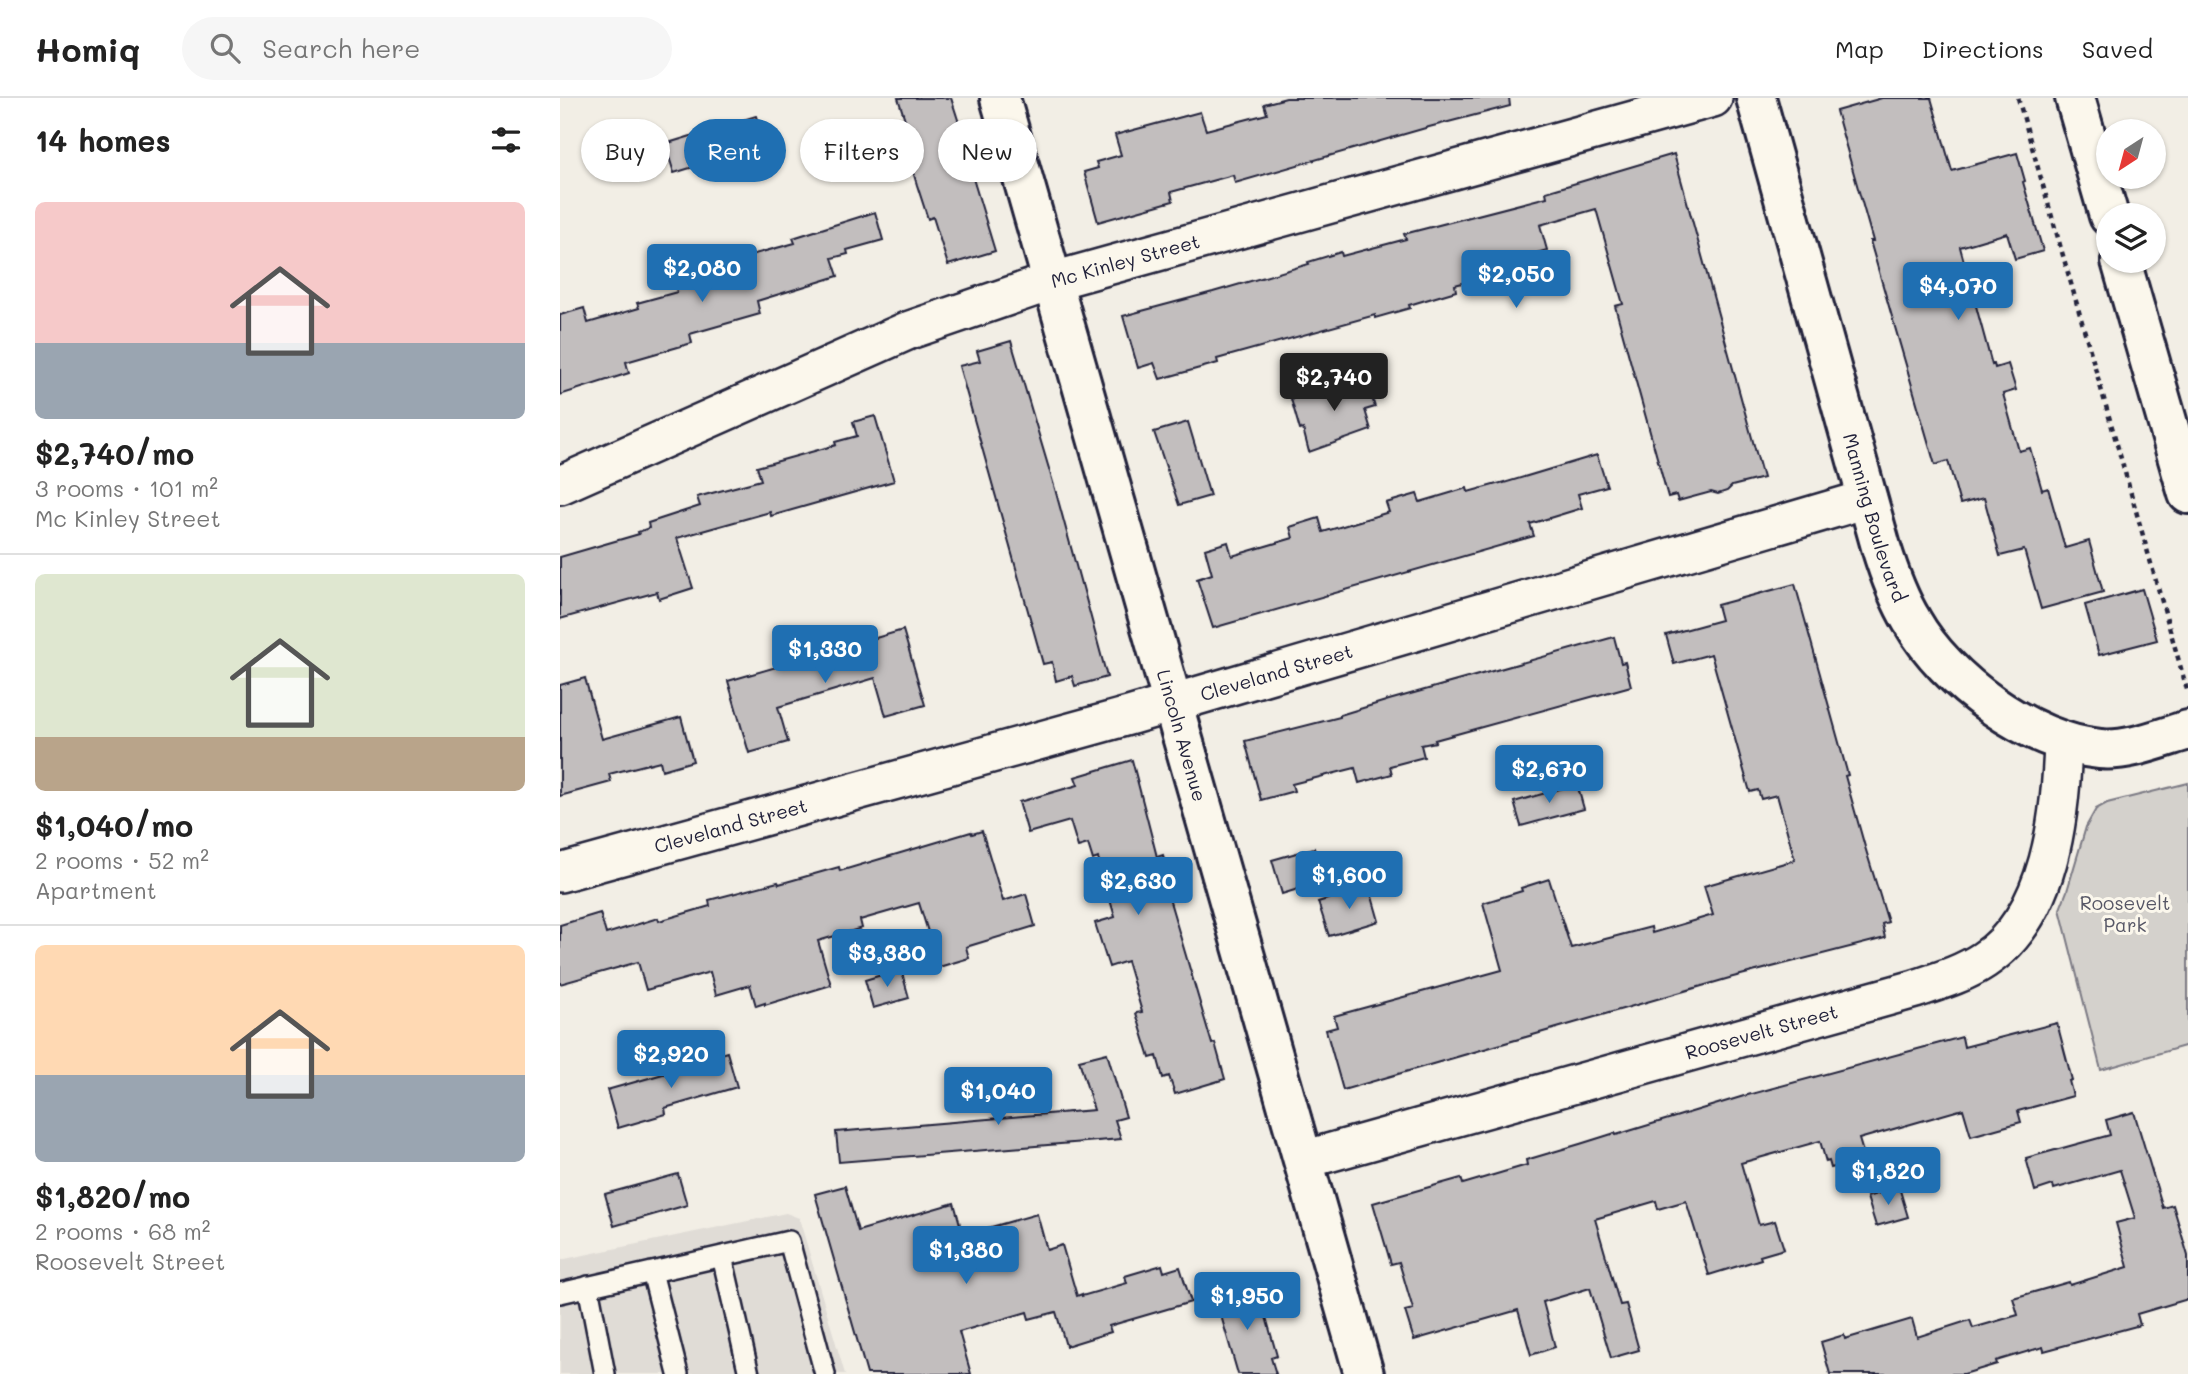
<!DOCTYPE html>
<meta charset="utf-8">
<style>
:root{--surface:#fff;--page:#f6f6f6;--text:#222;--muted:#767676;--line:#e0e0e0;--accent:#1f6fb2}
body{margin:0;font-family:Mali,sans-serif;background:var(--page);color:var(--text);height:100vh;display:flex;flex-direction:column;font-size:26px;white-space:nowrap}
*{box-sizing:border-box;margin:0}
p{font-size:23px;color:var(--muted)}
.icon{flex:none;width:38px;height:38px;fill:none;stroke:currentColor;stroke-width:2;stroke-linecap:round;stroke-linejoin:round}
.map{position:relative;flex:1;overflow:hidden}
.sheet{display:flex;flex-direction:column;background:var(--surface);width:560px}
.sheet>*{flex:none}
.top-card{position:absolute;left:21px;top:21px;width:665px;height:63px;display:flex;gap:14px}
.needle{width:46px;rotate:216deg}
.fabs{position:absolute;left:1536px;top:21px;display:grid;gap:14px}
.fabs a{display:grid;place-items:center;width:70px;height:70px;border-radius:50%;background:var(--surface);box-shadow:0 2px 5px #0004;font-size:35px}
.price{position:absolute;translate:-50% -60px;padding:0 16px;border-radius:7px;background:var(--accent);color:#fff;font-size:23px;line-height:46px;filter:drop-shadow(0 2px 4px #0008)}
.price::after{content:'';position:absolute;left:50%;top:42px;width:21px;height:16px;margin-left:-10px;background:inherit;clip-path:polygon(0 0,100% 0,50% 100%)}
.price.selected{background:#222;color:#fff}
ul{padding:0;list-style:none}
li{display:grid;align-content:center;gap:14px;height:371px;padding:0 35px}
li+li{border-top:2px solid var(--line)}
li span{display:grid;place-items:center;height:217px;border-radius:10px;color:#555}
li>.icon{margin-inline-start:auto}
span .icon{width:126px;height:126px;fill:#fffc;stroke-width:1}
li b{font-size:30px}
h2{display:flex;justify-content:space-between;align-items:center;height:84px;padding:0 35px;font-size:30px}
.tag{padding:0 24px;border-radius:32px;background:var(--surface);box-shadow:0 2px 5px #0004;font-size:24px;line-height:63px}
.tag.selected{background:var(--accent);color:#fff}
header{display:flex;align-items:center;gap:42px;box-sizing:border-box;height:98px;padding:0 35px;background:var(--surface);border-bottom:2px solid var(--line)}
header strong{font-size:33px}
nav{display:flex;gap:38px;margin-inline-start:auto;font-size:24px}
.search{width:490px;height:63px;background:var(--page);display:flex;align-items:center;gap:18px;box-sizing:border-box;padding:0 24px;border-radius:38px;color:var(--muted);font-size:26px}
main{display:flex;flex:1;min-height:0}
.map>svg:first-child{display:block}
.built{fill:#e0dcd6}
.green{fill:#d4d1cc;stroke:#7b7a84;stroke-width:2}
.building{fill:#c2bebe;stroke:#22223b;stroke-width:2}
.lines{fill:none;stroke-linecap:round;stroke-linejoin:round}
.service-casing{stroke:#22223b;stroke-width:24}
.minor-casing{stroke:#22223b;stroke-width:42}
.tertiary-casing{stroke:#22223b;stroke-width:44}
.primary-casing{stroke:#22223b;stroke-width:44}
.path{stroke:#22223b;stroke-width:4.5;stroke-dasharray:5 5;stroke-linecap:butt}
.service{stroke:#fbf7ec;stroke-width:19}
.minor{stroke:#fbf7ec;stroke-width:37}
.tertiary{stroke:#fbf7ec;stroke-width:38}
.primary{stroke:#fbf7ec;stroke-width:38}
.labels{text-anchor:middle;stroke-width:6;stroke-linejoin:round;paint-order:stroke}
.street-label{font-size:19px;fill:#22223b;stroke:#fbf7ec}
.park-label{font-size:19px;fill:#575766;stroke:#fbf7ec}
</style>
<header>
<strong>Homiq</strong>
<div class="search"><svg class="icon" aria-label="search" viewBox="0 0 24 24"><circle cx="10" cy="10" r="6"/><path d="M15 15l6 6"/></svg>Search here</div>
<nav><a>Map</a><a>Directions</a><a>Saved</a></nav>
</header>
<main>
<section class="sheet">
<h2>14 homes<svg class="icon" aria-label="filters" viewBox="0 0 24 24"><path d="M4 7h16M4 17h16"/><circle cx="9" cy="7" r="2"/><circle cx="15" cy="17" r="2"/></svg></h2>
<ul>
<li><span style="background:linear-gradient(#f6c9c9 65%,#9aa5b1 0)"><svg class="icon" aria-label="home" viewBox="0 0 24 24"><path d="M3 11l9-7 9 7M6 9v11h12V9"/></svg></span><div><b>$2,740/mo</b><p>3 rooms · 101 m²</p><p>Mc Kinley Street</p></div></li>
<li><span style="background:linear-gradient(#dfe7d0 75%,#b9a48a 0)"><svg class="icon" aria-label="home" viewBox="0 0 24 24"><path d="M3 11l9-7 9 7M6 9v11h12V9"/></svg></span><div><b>$1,040/mo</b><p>2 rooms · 52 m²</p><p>Apartment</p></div></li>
<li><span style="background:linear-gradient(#ffd9b3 60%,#9aa5b1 0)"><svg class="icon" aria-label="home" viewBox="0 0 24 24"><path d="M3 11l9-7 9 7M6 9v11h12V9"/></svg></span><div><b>$1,820/mo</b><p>2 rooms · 68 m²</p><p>Roosevelt Street</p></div></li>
</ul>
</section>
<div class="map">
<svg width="1628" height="1276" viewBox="0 0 1628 1276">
<rect width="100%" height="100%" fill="#f2eee5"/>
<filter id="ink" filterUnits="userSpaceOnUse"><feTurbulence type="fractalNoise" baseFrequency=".0143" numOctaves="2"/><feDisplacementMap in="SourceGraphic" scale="14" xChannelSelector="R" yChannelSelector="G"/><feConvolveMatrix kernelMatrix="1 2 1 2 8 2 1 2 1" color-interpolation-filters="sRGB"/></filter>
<g filter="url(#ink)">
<!-- built -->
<path class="built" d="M226,1115L239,1120L285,1276H0V1162Z"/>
<!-- green -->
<path class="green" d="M1628,685V947L1541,972L1500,811L1507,793L1526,729L1536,711L1547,705Z"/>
<!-- building -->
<path class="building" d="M338,0H391L408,53L405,54L435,153L388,167L373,119L368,121L357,87L343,40L350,37Z
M726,0H949L950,8L869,29L675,85L673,77L611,94L613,103L538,124L524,74L538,70L536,64L561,57L555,37L640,14L646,32L707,16L704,6Z
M1322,0H1371L1392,73L1457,55L1465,83L1463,84L1483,153L1455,161L1447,135L1400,149L1432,267L1434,266L1435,270L1448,266L1456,292L1443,296L1459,353L1470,350L1482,392L1488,390L1505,450L1529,443L1543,494L1481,511L1464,452L1440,458L1424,400L1400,406L1388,363L1375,367L1310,143H1313L1276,13Z
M196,18L205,47L114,75L105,46Z
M1114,56L1203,380L1172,388L1167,393L1158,396L1151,394L1118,403L1116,397L1108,399L1055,208L1063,206L1036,111L980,127L987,152L963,159L965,168L895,187L896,193L849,207L850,210L815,220V217L657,261L658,265L600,281L594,265L578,270L563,218L653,194L749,166L748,164L781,154L782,158L846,141L844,136L987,99L986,94Z
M315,114L323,142L287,152L288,156L272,160L278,178L197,203L200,216L130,236L132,245L66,264L69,275L0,297V217L24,210L28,225L79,210L77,205L117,194L114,182L156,171L154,167L235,145L233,140Z
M451,243L495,391L521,486H522L547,579L515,588L512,578L496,583L492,564L483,566L399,268L420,263L417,253Z
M805,278L815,309L805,312L811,332L749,354L743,331L740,332L731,301Z
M315,318L334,383L211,418L210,414L117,440L133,490L99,501L97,494L0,521V459L79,436L78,434L89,430L88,425L140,408L137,399L201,382L197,369L276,347L275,344L297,338L293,324Z
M628,324L650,398L619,407L594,334Z
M1037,357L1047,388L1018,396L1022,410L970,426L974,438L653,530L637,481L652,476L645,451L668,444L672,458L733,440L730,429L759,420L763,434L829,414L826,405L857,396L860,404L907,390L908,394L944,384V385Z
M1235,486L1288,677L1285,678L1305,749L1328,824L1322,826L1325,840L1173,879L783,992L766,932L777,929L774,918L942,872L923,805L962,793L961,790L989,781L1011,850L1091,829L1092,835L1153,817L1144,788L1235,762L1217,697L1201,701L1198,692L1190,694L1151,556L1114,566L1106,537L1161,522L1157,507Z
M1582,491L1597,542L1539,557L1525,507Z
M343,532L365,607L326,618L315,580L218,609L228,644L189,655L168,583Z
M1054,539L1061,565L1065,564L1071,588L875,642L876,644L861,647L864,659L830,668L832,676L799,685L795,670L732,686L734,693L701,702L685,643L780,619V617L829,602Z
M25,580L42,641L121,619L133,663L102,672L100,663L49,676L51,684L0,698V587Z
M572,662L597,759L603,757L612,788L606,790L652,946L655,945L665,981L615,996L609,978L603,980L597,958L590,960L576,915L582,914L567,863L549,869L535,825L555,819L538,760L533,762L528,746L518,749L510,723L468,735L459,704L518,687L515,679Z
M1017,686L1024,711L961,728L954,704Z
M422,733L443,803L466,796L475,828L406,849L409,860L379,869L359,805L300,822L302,830L258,843L271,887L205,907V905L196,908L190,887L156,897L150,874L86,892L78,864L0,886V827L40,815L46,836L98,820L99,823L150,808L149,802L218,784L219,786L279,769L280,773L411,734L412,736Z
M754,750L764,783L722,796L712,762Z
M809,788L819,823L769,838L758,804Z
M341,871L349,900L313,910L305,882Z
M1497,925L1512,982L1509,983L1513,998L1458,1013L1461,1024L1411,1038L1403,1011L1299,1041L1305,1061L1271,1070L1269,1063L1266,1064L1260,1043L1181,1065L1199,1127L1215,1123L1224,1151L1200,1158L1201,1161L1149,1177L1126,1103L1098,1111L1096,1103L1035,1121L1060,1207L1066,1206L1079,1252L1051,1260L1030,1190L983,1204L995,1249L971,1257L958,1212L854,1242L845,1213L853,1211L839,1164L831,1166L813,1105L901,1080L903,1086L967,1067L966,1062L1020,1046L1055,1035L1056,1037L1184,998L1402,939L1404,949Z
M167,954L177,989L105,1010L106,1016L58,1030L47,992L138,966L137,963Z
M547,955L566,1019L555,1022L561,1041L279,1064L276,1034L534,1012L519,962Z
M1574,1014L1603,1110L1613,1107L1628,1158V1201L1577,1216L1580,1227L1484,1253L1483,1249L1436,1263L1437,1266L1404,1276H1270L1261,1244L1284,1237L1285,1241L1352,1221L1357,1239L1410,1222L1413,1230L1458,1217L1453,1200L1509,1184L1510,1187L1568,1169L1556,1125L1575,1120L1560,1072L1494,1091L1493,1087L1475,1093L1466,1060L1550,1037L1546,1022Z
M118,1076L127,1107L54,1128L45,1096Z
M285,1088L298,1133L394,1105L403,1137L477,1116L487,1152L502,1147L517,1198L522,1196V1198L567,1185L565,1178L602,1167L604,1174L620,1169L631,1204L549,1228L551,1234L506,1248L496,1214L469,1221L467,1214L399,1234L411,1276H307L255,1096Z
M1339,1089L1348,1119L1316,1128L1307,1099Z
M690,1187L695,1203L701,1201L717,1258L711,1260L716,1276H678L655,1197Z"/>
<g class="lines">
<!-- service casing -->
<g class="service-casing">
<path id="service" d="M162,1158L189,1276
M92,1174L118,1276
M28,1188L45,1276
M0,1195L229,1143L265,1276"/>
</g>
<!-- minor casing -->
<g class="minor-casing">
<g id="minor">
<path id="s1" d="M0,387L347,233L493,183L1153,0"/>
<path id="s2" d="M0,775L572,617L1307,401"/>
<path id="s3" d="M743,1062L1355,891C1379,883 1403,876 1424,862C1491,818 1501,716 1503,643"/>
</g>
</g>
<!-- tertiary casing -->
<g class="tertiary-casing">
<g id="tertiary">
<path id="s4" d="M440,0L804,1276"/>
<path id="s5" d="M1196,0L1321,449C1329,475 1338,500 1352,523C1386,583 1470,645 1540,651C1568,654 1601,640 1628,632"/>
</g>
</g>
<!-- primary casing -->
<g class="primary-casing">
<path id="primary" d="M1515,0L1549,118
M1561,163L1628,396"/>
</g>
<!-- path -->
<path class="path" d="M1458,0L1628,595"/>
<!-- service -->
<use href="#service" class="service"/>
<!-- minor -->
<use href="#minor" class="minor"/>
<!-- tertiary -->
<use href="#tertiary" class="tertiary"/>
<!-- primary -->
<use href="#primary" class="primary"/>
</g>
</g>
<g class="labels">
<!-- street labels -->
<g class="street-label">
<text dy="7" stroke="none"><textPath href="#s1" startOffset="609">Mc Kinley Street</textPath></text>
<text dy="7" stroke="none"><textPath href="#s5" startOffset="436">Manning Boulevard</textPath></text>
<text dy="7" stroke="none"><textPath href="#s2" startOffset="744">Cleveland Street</textPath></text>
<text dy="7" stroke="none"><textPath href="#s4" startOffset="663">Lincoln Avenue</textPath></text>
<text dy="7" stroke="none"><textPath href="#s2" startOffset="177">Cleveland Street</textPath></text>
<text dy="7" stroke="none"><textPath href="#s3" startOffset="476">Roosevelt Street</textPath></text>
</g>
<!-- park labels -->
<g class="park-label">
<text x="1565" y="812">Roosevelt<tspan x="1565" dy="22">Park</tspan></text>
</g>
</g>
</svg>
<div class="fabs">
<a><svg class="needle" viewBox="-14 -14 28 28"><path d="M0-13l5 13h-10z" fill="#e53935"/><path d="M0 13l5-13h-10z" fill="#767676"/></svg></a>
<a><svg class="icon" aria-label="layers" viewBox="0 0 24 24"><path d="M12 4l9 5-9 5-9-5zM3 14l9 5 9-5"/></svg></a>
</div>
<b class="price" style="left:142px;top:206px">$2,080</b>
<b class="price" style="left:956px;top:212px">$2,050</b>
<b class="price" style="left:1398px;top:224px">$4,070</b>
<b class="price selected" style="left:774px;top:315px">$2,740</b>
<b class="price" style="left:265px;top:587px">$1,330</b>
<b class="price" style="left:989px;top:707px">$2,670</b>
<b class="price" style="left:789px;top:813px">$1,600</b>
<b class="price" style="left:578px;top:819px">$2,630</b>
<b class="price" style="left:327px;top:891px">$3,380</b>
<b class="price" style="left:111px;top:992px">$2,920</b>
<b class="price" style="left:438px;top:1029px">$1,040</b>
<b class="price" style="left:1328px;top:1109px">$1,820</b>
<b class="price" style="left:406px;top:1188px">$1,380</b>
<b class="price" style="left:687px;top:1234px">$1,950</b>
<div class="top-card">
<a class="tag">Buy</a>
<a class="tag selected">Rent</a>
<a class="tag">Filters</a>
<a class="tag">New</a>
</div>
</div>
</main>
